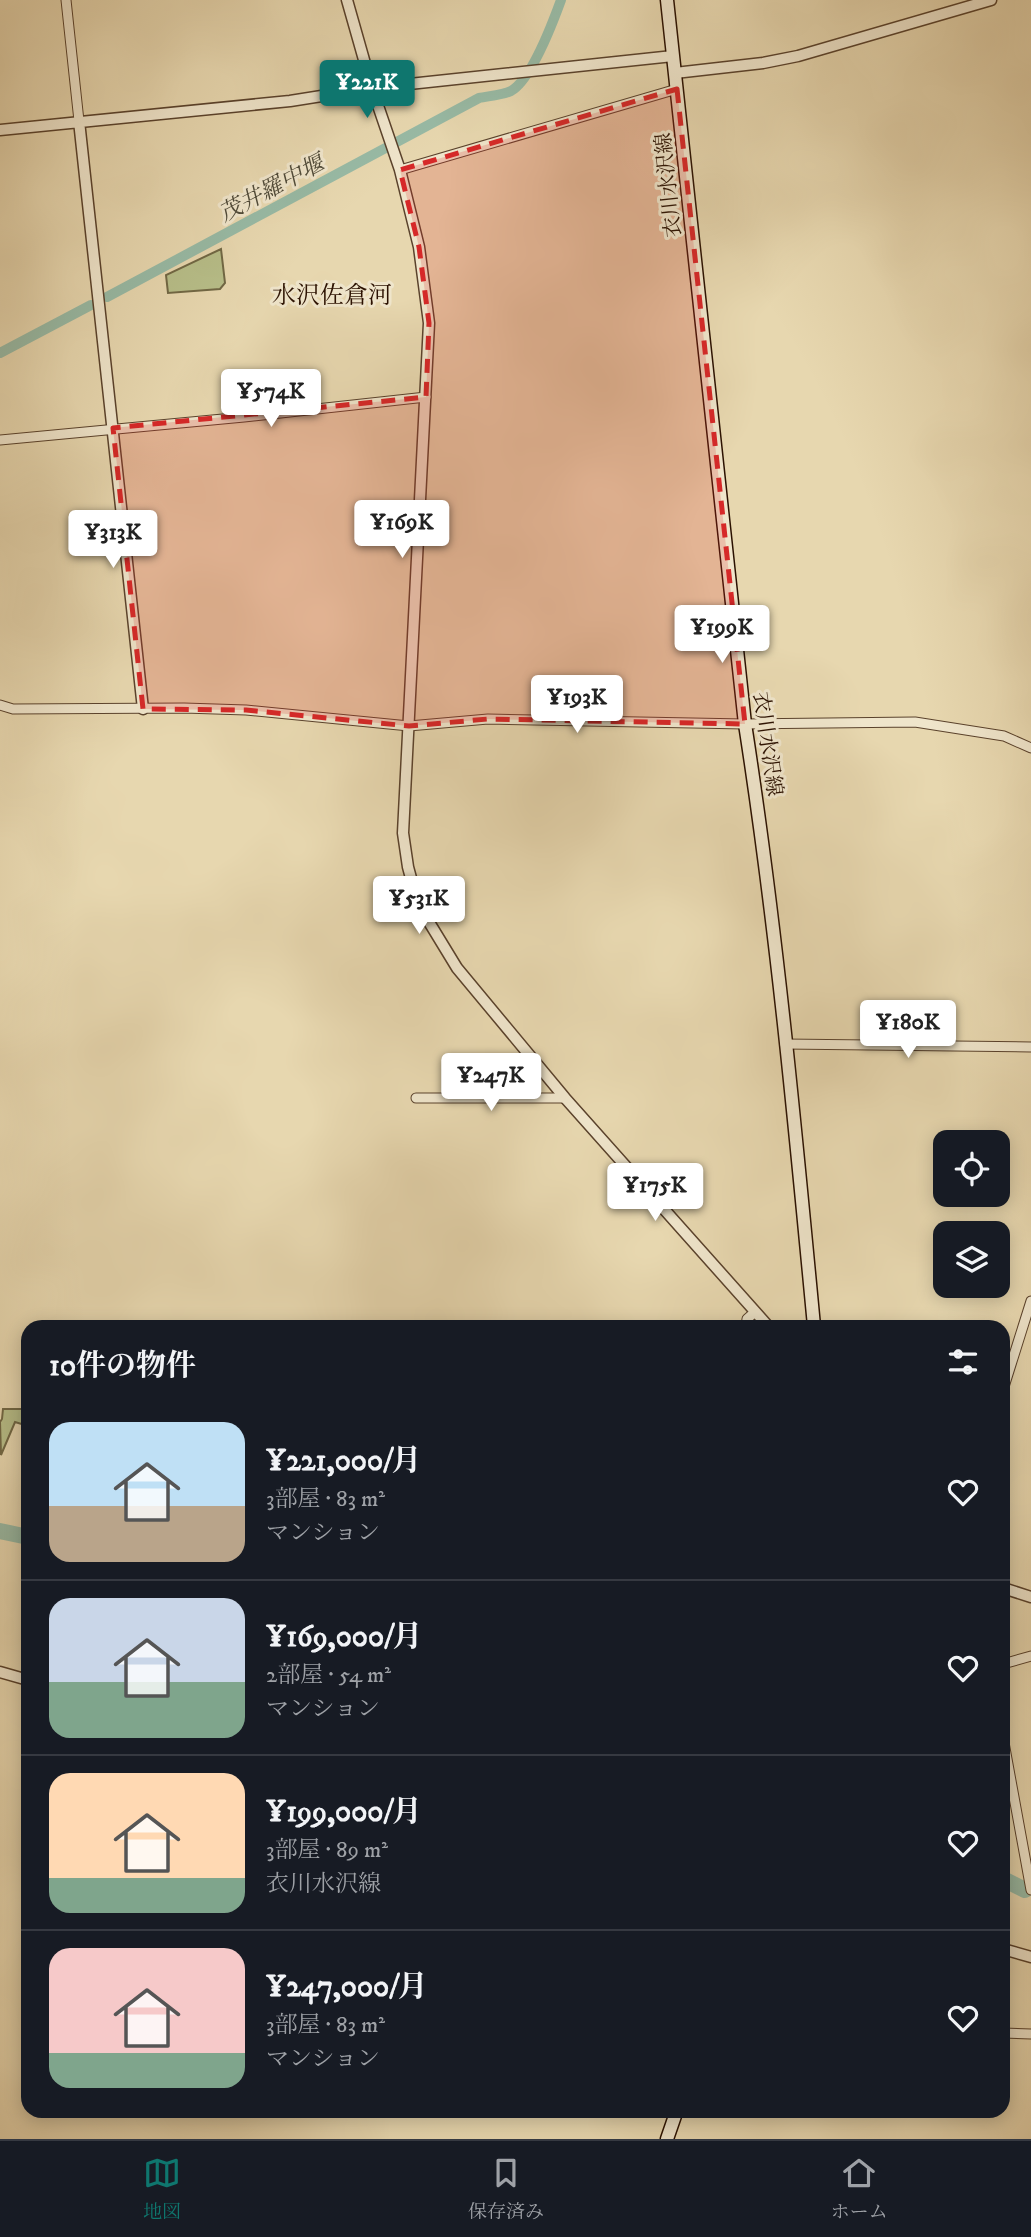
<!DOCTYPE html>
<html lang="ja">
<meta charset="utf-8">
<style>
:root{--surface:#171b24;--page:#20242c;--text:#f1f3f6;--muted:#9ea1a6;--line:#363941;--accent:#0f766e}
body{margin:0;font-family:"IM FELL DW Pica","Noto Serif JP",serif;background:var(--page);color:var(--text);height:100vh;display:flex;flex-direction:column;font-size:26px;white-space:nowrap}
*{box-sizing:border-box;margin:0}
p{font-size:23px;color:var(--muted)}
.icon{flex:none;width:38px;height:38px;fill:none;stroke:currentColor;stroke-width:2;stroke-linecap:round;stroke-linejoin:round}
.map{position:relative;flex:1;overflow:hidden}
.side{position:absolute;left:21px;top:1320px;width:989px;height:798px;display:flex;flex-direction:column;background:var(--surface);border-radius:21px;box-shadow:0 4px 18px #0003}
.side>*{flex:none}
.tools{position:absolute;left:933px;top:1130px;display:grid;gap:14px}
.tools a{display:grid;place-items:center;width:77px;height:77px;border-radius:14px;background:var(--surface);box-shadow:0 4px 18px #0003;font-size:35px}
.price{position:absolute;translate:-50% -60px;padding:0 16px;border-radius:7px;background:#fff;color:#222;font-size:23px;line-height:46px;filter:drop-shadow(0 2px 4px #0008)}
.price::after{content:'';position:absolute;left:50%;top:42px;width:21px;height:16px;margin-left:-10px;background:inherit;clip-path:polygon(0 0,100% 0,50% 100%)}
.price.current{background:var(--accent);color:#fff}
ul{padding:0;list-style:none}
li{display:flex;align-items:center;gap:21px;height:175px;padding:0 28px}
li+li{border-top:2px solid var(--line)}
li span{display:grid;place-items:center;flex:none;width:196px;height:140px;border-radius:21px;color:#555}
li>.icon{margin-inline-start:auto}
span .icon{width:84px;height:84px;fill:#fffc;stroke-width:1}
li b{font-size:30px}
h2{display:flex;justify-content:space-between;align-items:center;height:84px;padding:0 28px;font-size:30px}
.tabs{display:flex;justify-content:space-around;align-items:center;height:98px;border-top:2px solid var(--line);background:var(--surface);font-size:19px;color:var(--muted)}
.tabs a{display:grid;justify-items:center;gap:4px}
.tabs .current{color:var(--accent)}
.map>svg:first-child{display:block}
.green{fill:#b7be89;stroke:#716845;stroke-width:2}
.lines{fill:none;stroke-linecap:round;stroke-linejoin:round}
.canal{stroke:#98baa5;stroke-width:10}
.river{stroke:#98baa5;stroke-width:16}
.minor-casing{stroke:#5a422c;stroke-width:11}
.tertiary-casing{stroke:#5a422c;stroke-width:13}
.secondary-casing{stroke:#2b1101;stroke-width:15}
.minor{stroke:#efe5cb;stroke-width:9}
.tertiary{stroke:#efe5cb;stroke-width:10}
.secondary{stroke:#efe5cb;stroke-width:12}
.marked{fill:#d62828;fill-opacity:0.2;stroke:#d62828;stroke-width:5;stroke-dasharray:14 9;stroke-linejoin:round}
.labels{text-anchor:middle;stroke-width:6;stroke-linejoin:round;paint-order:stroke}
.street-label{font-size:21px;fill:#2b1101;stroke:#efe5cb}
.water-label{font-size:23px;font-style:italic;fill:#514c3a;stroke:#efe5cb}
.quarter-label{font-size:24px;fill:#2b1101;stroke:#efe5cb}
</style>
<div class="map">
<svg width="1031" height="2139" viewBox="0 0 1031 2139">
<rect width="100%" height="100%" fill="#e7d7af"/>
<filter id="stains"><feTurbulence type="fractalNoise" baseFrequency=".00286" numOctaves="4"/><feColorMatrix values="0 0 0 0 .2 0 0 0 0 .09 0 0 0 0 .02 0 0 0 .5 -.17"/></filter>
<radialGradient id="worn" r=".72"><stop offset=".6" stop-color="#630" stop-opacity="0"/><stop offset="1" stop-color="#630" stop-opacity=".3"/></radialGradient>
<!-- green -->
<path class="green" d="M221,249L225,283L220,289L168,293L166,275Z
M3,1409H28V1426L15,1422L1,1455L0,1422L2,1419Z"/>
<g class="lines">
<!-- canal -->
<path class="canal" d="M107,297L479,98C489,96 503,95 511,91C532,79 553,22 561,0
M0,353L91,305"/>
<!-- river -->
<path class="river" d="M0,1531L28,1537
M1003,1879L1025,1890"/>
<!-- minor casing -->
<g class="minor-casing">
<path id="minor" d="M66,0L79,121
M400,170L677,89
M0,440L244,417L426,397
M0,705L13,709L184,708L246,710L409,726L488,719L745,724L915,722L1004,736L1031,748
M785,1044L1031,1047
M416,1098H565
M746,1326L747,1319L755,1312
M1003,1390L1031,1301
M1003,1664L1031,1656
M1003,1737L1031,1890
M1003,2033L1031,2034"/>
</g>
<!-- tertiary casing -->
<g class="tertiary-casing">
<path id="tertiary" d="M347,0L372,88L400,170L419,247L429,323L403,833L408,867L418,904L457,968L565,1098L768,1326
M675,73L763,63L798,56L991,0
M79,121L143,709
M0,130L290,101L372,88L673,56
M1003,1588L1031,1597
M0,1672L28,1680
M1003,1949L1031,1957"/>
</g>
<!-- secondary casing -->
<g class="secondary-casing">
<path id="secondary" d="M667,0L745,724C776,923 795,1125 814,1326
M667,2139L677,2110"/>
</g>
<!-- minor -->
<use href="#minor" class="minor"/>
<!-- tertiary -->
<use href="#tertiary" class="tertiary"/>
<!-- secondary -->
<use href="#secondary" class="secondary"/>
</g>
<!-- marked area -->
<path class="marked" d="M677,89L745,724L488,719L409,726L246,710L143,709L113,428L426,397L429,323L419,247L400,170Z"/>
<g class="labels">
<!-- street labels -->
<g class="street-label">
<text transform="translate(668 185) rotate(-96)" y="7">衣川水沢線</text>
<text transform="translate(768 744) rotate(82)" y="7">衣川水沢線</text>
</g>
<!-- water labels -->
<g class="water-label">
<text transform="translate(271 188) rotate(-28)" y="8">茂井羅中堰</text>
</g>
<!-- quarter labels -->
<g class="quarter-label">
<text x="332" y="303">水沢佐倉河</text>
</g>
</g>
<rect width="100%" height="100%" filter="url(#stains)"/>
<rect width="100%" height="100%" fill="url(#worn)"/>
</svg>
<div class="tools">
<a><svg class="icon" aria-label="locate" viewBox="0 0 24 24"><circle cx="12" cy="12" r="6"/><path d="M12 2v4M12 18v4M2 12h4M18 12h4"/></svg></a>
<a><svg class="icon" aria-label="layers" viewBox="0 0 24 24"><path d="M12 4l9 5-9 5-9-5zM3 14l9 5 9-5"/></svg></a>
</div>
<b class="price current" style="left:367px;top:120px">¥221K</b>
<b class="price" style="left:271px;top:429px">¥574K</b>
<b class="price" style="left:402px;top:560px">¥169K</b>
<b class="price" style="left:113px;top:570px">¥313K</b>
<b class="price" style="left:722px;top:665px">¥199K</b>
<b class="price" style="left:577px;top:735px">¥193K</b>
<b class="price" style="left:419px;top:936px">¥531K</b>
<b class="price" style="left:908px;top:1060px">¥180K</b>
<b class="price" style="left:491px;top:1113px">¥247K</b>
<b class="price" style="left:655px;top:1223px">¥175K</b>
<section class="side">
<h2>10件の物件<svg class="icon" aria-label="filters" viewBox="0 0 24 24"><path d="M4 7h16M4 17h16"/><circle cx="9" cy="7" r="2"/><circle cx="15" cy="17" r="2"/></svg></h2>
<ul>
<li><span style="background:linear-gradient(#bfe0f5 60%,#b9a48a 0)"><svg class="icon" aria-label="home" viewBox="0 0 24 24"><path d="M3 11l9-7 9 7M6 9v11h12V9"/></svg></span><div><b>¥221,000/月</b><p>3部屋 · 83 m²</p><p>マンション</p></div><svg class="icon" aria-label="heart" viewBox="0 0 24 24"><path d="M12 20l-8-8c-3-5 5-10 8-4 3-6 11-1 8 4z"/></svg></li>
<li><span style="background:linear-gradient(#c9d6e8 60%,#7fa58c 0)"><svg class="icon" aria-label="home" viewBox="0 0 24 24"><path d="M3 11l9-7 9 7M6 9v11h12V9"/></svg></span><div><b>¥169,000/月</b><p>2部屋 · 54 m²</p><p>マンション</p></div><svg class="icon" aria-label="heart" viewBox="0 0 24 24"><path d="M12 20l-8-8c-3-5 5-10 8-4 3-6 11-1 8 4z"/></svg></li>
<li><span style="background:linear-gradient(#ffd9b3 75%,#7fa58c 0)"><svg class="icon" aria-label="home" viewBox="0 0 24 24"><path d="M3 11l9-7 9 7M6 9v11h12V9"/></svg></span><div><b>¥199,000/月</b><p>3部屋 · 89 m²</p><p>衣川水沢線</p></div><svg class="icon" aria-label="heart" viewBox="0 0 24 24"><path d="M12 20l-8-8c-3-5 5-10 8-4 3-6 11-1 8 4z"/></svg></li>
<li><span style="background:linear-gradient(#f6c9c9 75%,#7fa58c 0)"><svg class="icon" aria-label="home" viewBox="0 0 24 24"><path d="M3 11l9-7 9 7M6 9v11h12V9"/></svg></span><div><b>¥247,000/月</b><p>3部屋 · 83 m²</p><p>マンション</p></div><svg class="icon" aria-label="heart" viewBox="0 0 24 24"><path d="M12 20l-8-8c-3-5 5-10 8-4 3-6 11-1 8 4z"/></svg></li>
</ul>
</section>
</div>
<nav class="tabs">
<a class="current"><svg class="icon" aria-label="map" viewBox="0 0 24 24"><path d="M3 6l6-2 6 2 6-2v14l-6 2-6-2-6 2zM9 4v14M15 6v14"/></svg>地図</a>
<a><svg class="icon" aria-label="saved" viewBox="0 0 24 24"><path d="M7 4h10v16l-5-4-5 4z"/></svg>保存済み</a>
<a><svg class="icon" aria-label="home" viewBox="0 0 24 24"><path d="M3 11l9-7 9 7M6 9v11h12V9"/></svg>ホーム</a>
</nav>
